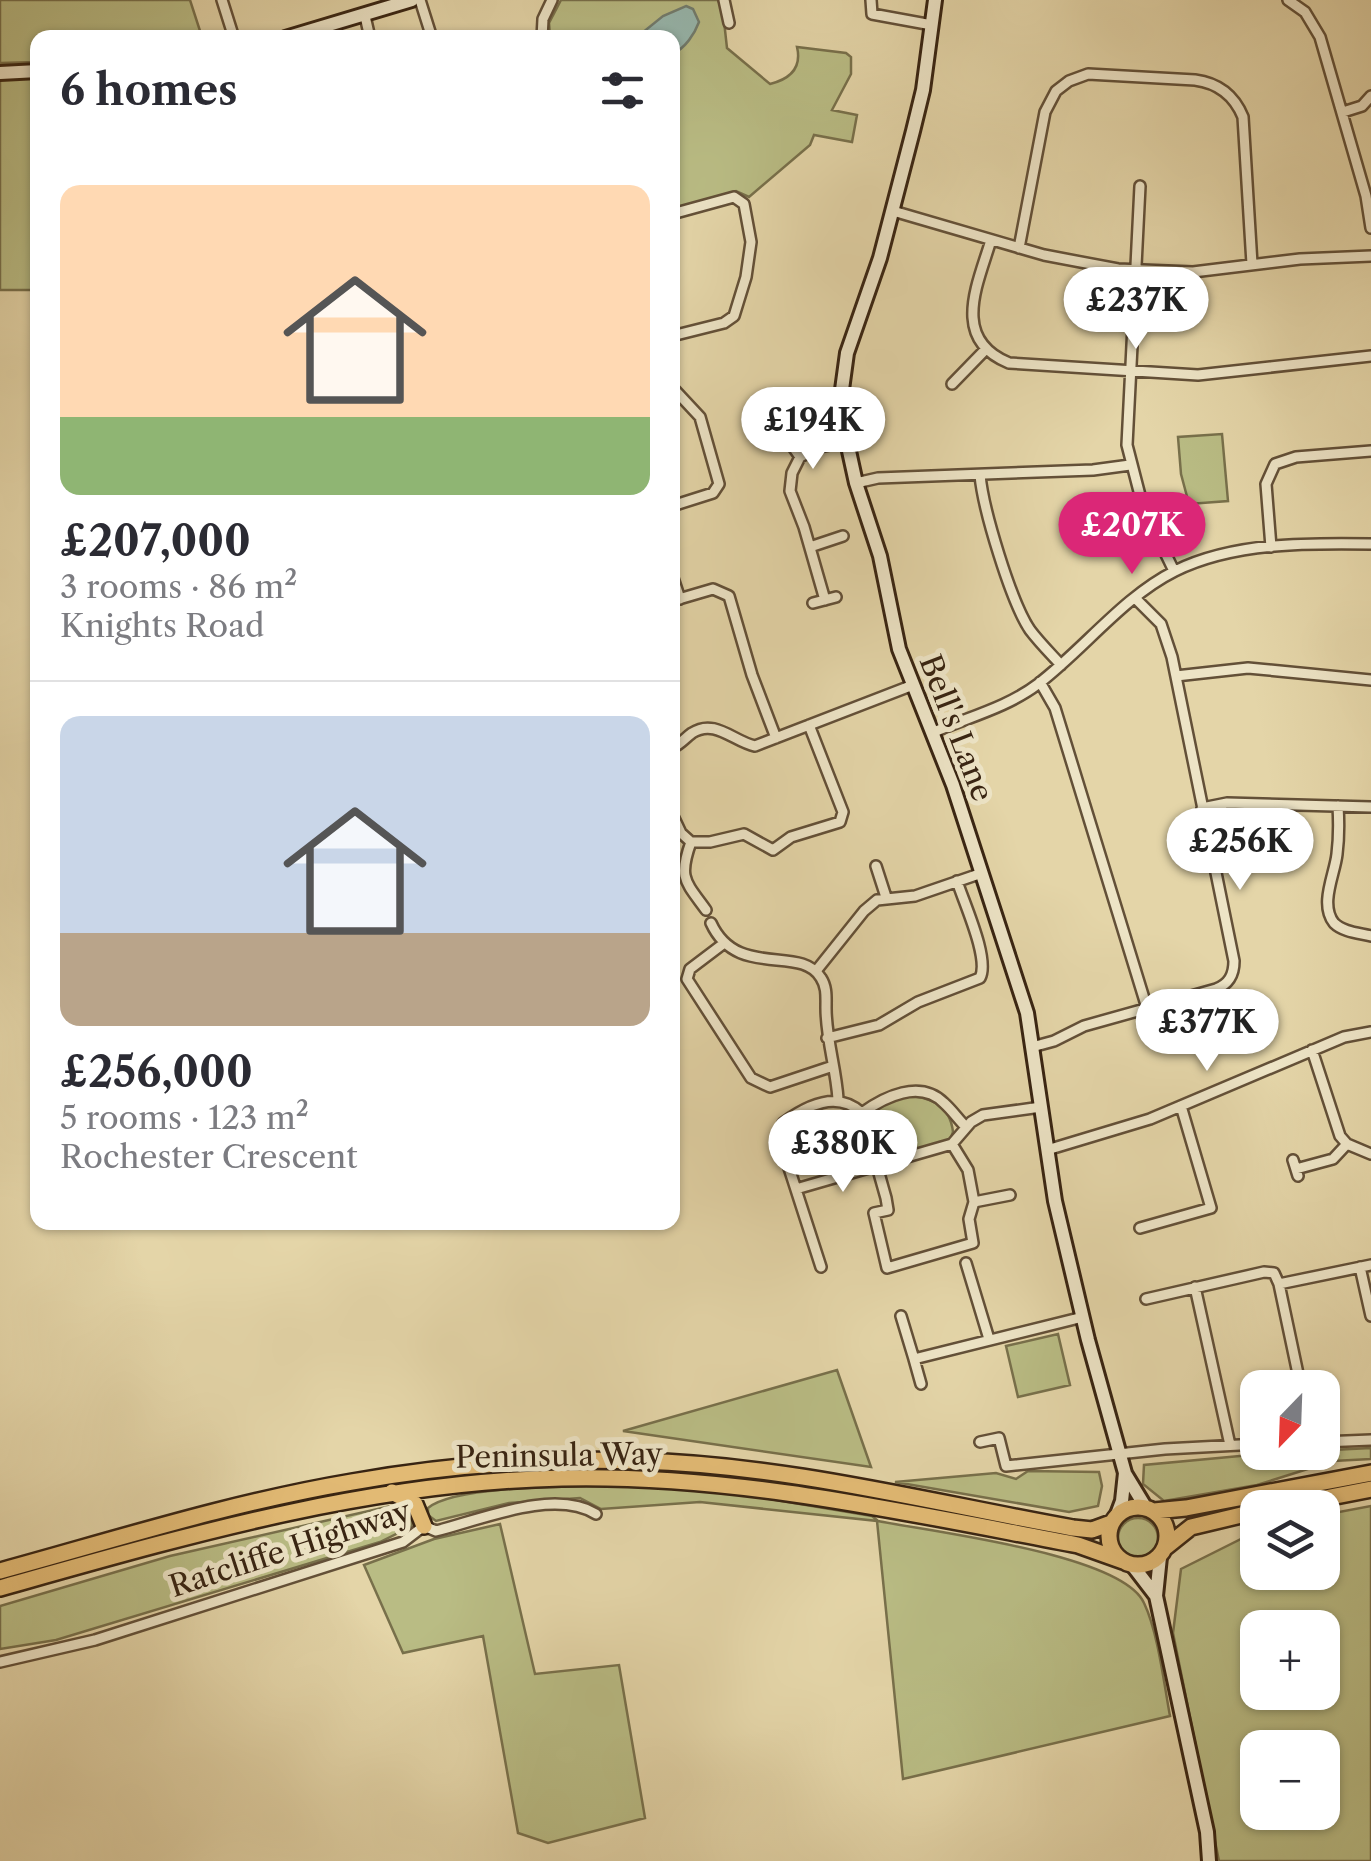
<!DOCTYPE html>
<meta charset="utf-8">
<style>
:root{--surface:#fff;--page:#f7f7f7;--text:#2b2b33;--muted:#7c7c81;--line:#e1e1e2;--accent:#db2777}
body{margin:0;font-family:"Libre Caslon Text",serif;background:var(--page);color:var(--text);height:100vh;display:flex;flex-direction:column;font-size:38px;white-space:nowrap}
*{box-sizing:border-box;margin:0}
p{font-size:32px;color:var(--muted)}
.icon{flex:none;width:55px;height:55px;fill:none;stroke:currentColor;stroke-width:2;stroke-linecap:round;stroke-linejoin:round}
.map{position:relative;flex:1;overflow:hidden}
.drawer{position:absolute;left:30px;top:30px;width:650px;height:1200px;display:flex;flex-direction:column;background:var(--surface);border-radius:20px;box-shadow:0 2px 8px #0004}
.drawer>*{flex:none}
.needle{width:65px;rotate:203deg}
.tools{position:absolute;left:1240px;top:1370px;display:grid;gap:20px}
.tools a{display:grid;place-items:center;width:100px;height:100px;border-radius:20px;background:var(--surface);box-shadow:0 2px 8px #0004;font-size:50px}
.price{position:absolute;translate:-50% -85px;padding:0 22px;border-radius:35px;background:#fff;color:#222;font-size:32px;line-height:65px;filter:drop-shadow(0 2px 5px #0008)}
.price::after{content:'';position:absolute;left:50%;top:60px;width:30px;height:22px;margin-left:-15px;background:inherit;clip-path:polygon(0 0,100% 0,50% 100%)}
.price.selected{background:var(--accent);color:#fff}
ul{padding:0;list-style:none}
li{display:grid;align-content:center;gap:20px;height:530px;padding:0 30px}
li+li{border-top:2px solid var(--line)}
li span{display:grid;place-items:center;height:310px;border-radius:20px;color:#555}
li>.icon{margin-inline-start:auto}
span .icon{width:180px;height:180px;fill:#fffc;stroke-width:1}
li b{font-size:42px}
h2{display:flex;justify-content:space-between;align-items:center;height:120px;padding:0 30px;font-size:42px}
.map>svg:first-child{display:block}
.green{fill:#b9bc84;stroke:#78704b;stroke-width:2.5;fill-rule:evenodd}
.water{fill:#97b8af;stroke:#717d70;stroke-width:2.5}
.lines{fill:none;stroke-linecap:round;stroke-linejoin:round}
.street-casing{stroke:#635038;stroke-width:14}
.secondary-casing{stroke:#382412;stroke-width:18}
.primary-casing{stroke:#382412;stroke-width:20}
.street{stroke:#ede4c6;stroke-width:9}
.secondary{stroke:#ede4c6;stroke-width:12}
.primary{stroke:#e2ba74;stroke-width:15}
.labels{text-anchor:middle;stroke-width:10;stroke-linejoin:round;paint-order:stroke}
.street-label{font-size:30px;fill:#382412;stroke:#ede4c6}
</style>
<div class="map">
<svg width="1371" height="1861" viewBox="0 0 1371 1861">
<rect width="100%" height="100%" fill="#e4d5a8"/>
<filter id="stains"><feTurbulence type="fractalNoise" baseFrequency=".002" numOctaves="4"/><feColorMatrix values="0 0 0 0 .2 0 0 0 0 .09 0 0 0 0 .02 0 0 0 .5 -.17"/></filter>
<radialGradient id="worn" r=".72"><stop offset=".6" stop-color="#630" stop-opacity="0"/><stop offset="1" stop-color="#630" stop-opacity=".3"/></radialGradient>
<!-- green -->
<path class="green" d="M0,0H190L202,37L38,38L37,62L0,63Z
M561,0H718L723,12L727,48L770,84C790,79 802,68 797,47L846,53L851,57V74L832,110L857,115L852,142L814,135L810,145L749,197L736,191L673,209L672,38L550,37L549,23Z
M37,77V290H0V78Z
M1222,434L1228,501L1189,504L1181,474L1178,437Z
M905,1095C929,1097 950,1104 953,1132L950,1140L884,1159L879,1154L868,1116L872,1110Z
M1058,1334L1070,1385L1018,1397L1006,1346Z
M837,1370L871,1467L623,1431Z
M1371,1448V1459L1333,1461L1257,1485L1164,1501L1143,1484L1144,1465L1273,1453Z
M1028,1471L1099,1472L1102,1486L1098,1506L1069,1512L895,1482L996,1473L1016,1479Z
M639,1485L722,1491L872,1516L878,1521C932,1532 1122,1554 1144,1603C1158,1632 1164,1684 1170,1716L903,1779L877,1521L700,1502L601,1509L580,1498L509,1503L436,1521L428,1515V1508C459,1483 594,1487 639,1485Z
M395,1505L411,1513L412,1526L380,1542L56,1640L0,1649V1606L170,1556Z
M1371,1506V1861H1219L1173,1633L1181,1569L1257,1531L1258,1572H1322L1323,1515ZM1258,1628H1322V1692H1258ZM1258,1748H1322V1812H1258Z
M1118 1538a20 20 0 1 1 40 0a20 20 0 1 1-40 0Z
M500,1524L535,1674L619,1665L645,1818L548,1843L518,1833L483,1636L403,1653L364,1565L434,1539Z"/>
<!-- water -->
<path class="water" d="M686,6L693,9L699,22C695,33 685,49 673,53L672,38L637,37L663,16Z"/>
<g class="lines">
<!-- street casing -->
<g class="street-casing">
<path id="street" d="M222,0L234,38
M420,0L432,38
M724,0L729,23
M871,0L872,14L932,25
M1288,0L1305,12L1320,37L1366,196L1371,228
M365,16L370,38
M542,38L543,19L552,0
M1343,112L1362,106L1371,96
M1140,186L1127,445L1143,507L1174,571
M893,211L1044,255L1118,269L1193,272L1300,259L1371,256
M672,214L734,197L744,204L751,242L746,277L734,316L724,323L672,336
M991,240C978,284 950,339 1009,363L1198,375L1371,356
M1019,248L1045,112L1056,91L1069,81L1088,74L1195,80C1218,83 1234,95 1243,117L1252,264
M952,384L986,349
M672,387L700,417L719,484L713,493L672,506
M751,409H779L784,434L800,457L792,473L790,491L804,527L825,600
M800,457L820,447L845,442
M980,475C983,509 1011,602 1030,630C1039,642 1050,653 1061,665
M856,483L878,478L1093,470L1130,465
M810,547L843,536
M1271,547L1266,484L1275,464L1296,457L1371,451
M672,575L680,599
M672,601L713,589L729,596L752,675L776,738
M813,603L836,597
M1176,676L1248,668L1371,680
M1040,682L1055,708L1147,1008
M934,732C969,717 1008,707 1038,684C1084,649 1123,597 1175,571C1233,542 1308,543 1371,544
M672,748C681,744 685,738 692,733C715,718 734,742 755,746L913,685
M1338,806C1339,822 1339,838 1337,854C1335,874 1319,904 1334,923C1343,932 1359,933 1371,936
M1202,808L1227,803L1371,807
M672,814L681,833L691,842C678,878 685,881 706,910
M691,842H710L744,834L773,850L791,837L840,822L843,812L809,725
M876,866L886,897
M711,923C737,980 801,944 821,978C827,987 826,997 826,1008C826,1039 836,1068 838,1099
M723,944L690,969L687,979L751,1078L770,1087L833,1066
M816,971L864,911L877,900L915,896L982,873
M827,1038L879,1025L918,1002L980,978C990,959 964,903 957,881
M1032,1047L1054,1041L1084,1026L1216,989C1229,984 1234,975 1234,961L1172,657L1161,624L1136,599
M1312,1050L1340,1136L1347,1144L1371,1154
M862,1113C884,1097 920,1079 944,1103C952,1110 958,1119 966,1127
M1047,1150L1150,1119L1344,1037L1371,1032
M1293,1160L1298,1176
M1296,1169L1333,1159L1347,1144
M796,1189L952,1144L971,1122L983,1115L1041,1107
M974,1202L1010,1195
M1140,1228L1211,1208L1181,1106
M966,1263L989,1339
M821,1267L780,1140L783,1123C807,1105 837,1090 862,1113L886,1198L888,1210L874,1213L887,1268L973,1243L969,1219L974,1202L968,1170L952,1144
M1360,1267L1371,1316
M1279,1284L1301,1388
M1195,1287L1230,1445
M1146,1299L1264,1272L1274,1273L1279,1284L1371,1265
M901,1316L914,1359L1083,1317
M914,1359L921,1384
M980,1442L999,1438L1006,1466L1165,1449L1258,1444
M1322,1442L1371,1440
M0,1662L95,1640L403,1542L424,1526L436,1531C480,1520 554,1488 596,1514"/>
</g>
<!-- secondary casing -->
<g class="secondary-casing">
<path id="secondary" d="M935,0L923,90L913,131L880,258L847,353L841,397L842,419L856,483L880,556L899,649L953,785L1027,1013L1055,1201L1088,1340L1125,1473L1122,1501L1116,1517
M285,38L412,0
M0,73L38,71
M1126,1475L1146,1508
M1160,1557L1156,1596L1207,1832L1209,1861
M1133,1566L1156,1596"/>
</g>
<!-- primary casing -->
<g class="primary-casing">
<path id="primary" d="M392,1492L415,1504L424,1526
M1109 1536a29 29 0 1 1 58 0a29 29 0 1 1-58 0Z
M1274,1508L1371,1489
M1154,1511L1186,1508L1371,1473
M1166,1547L1191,1527L1258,1511
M0,1571C117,1539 233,1502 352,1482C447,1465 543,1458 639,1461C786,1465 929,1502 1073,1528L1092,1530L1111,1523
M0,1588C185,1536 369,1482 562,1478C736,1474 908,1513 1078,1545L1123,1561"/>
</g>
<!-- street -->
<use href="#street" class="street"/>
<!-- secondary -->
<use href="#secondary" class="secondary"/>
<!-- primary -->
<use href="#primary" class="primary"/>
</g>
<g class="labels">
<!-- street labels -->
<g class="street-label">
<text transform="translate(956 728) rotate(69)" y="10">Bell's Lane</text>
<text transform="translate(559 1456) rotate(-1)" y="10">Peninsula Way</text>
<text transform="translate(290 1549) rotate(-18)" y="10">Ratcliffe Highway</text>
</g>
</g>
<rect width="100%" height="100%" filter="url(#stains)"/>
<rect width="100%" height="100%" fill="url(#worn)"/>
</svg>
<div class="tools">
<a><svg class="needle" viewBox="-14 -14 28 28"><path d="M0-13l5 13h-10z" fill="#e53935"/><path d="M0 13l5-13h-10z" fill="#7c7c81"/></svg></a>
<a><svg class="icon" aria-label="layers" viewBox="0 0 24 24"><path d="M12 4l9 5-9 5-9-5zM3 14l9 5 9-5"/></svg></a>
<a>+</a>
<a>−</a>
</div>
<b class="price" style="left:1136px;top:352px">£237K</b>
<b class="price" style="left:813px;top:472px">£194K</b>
<b class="price selected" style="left:1132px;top:577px">£207K</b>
<b class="price" style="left:1240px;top:893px">£256K</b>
<b class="price" style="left:1207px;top:1074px">£377K</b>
<b class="price" style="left:843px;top:1195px">£380K</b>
<section class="drawer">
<h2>6 homes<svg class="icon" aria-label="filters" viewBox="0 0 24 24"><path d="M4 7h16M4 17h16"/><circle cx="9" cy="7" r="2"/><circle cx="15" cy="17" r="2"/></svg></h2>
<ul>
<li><span style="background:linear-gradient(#ffd9b3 75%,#8fb573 0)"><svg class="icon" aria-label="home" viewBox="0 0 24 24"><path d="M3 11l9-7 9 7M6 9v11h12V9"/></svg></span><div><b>£207,000</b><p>3 rooms · 86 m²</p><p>Knights Road</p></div></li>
<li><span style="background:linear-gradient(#c9d6e8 70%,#b9a48a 0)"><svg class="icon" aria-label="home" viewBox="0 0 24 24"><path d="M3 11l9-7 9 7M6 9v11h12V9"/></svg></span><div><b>£256,000</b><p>5 rooms · 123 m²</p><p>Rochester Crescent</p></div></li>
</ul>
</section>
</div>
